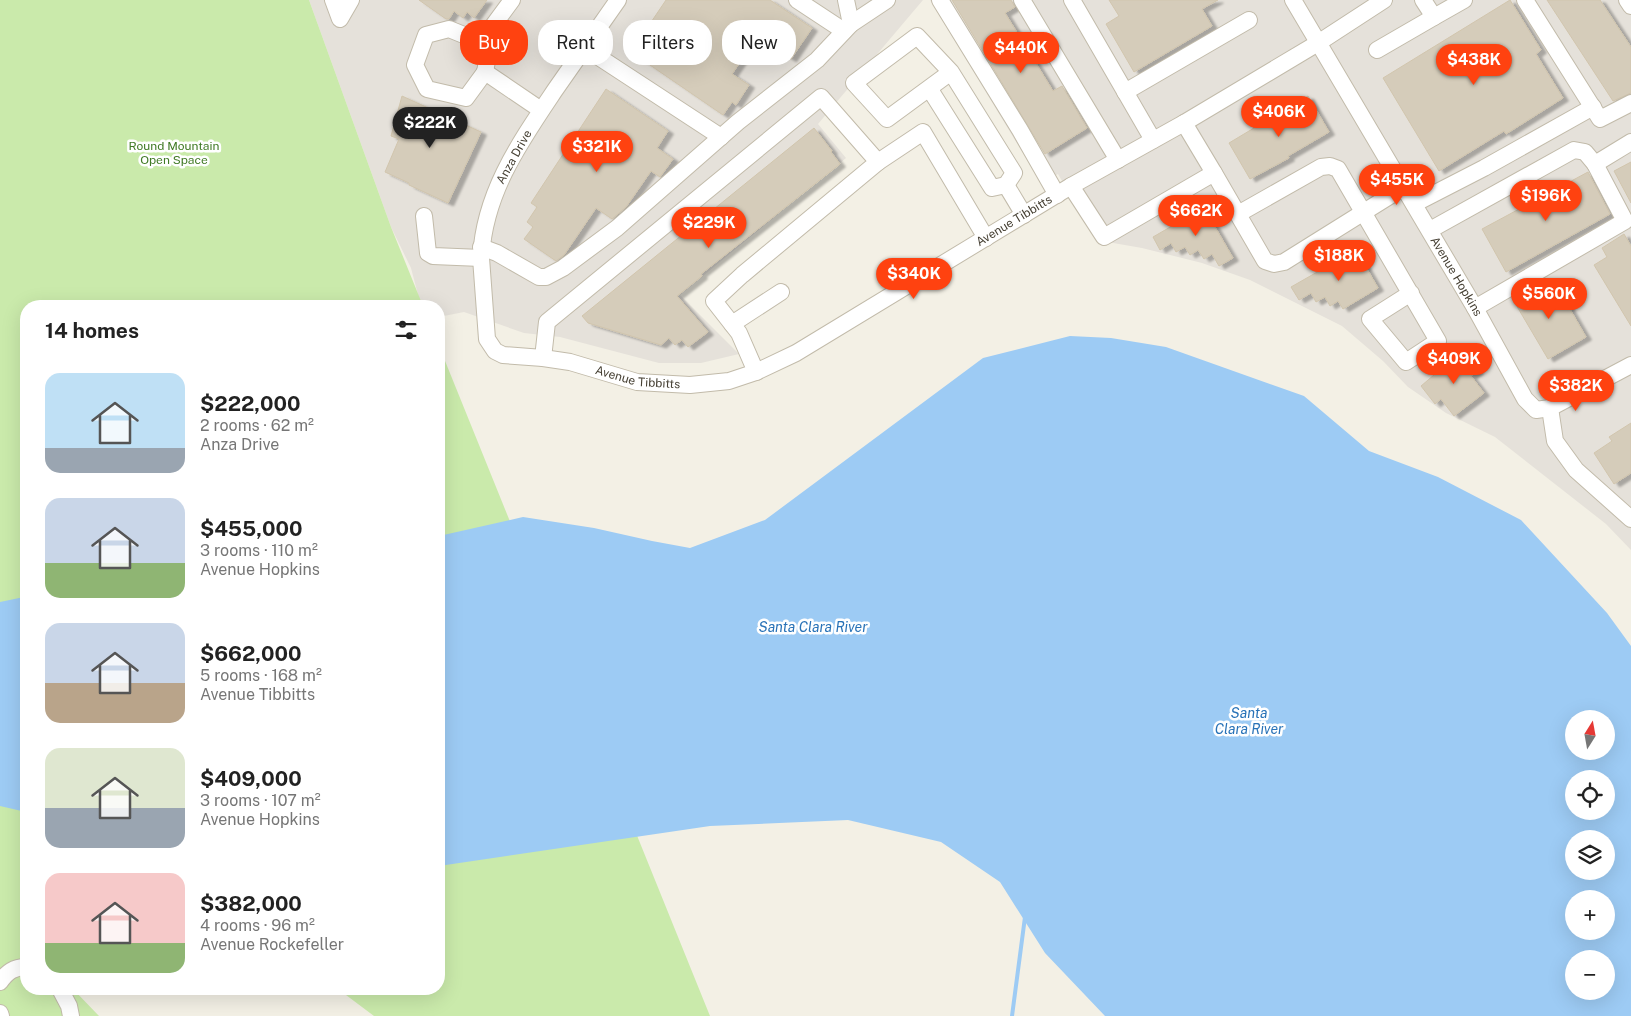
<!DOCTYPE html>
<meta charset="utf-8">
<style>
:root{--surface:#fff;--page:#f2f2f2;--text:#222;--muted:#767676;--accent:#ff4210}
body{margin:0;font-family:"Public Sans",sans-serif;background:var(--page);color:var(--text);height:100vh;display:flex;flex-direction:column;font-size:19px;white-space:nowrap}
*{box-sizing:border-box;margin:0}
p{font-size:16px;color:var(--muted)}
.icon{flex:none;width:28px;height:28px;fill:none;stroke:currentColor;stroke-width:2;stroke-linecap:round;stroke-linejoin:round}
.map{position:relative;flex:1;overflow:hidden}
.details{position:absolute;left:20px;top:300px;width:425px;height:695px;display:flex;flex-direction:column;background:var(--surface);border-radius:20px;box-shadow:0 5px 20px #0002}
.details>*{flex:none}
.banner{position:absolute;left:460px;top:20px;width:475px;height:45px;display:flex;gap:10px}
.needle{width:32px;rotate:11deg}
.controls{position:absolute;left:1565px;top:710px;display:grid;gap:10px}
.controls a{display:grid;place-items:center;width:50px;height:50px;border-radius:50%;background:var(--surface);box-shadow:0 5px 20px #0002;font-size:25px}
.price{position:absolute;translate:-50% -42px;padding:0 11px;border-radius:18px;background:var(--accent);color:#fff;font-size:16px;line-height:32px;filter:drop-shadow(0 1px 2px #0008)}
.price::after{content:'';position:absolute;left:50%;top:30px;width:15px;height:11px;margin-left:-8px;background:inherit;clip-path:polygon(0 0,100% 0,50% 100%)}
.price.active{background:#222;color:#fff}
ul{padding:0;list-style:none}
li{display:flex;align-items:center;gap:15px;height:125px;padding:0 25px}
li span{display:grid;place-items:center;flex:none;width:140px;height:100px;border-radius:15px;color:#555}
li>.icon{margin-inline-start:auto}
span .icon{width:60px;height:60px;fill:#fffc;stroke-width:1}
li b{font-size:21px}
h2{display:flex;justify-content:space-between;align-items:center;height:60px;padding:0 25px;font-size:21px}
.chip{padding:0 18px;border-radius:20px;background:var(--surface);box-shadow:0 5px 20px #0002;font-size:18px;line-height:45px}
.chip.active{background:var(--accent);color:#fff}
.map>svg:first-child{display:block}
.industrial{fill:#e5e1da}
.green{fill:#caeaab}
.water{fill:#9dcbf4;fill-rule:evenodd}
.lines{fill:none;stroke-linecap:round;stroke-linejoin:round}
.stream{stroke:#9dcbf4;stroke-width:4}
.building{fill:#d5ccba;stroke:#d1c5ad;filter:url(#shadow)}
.minor-casing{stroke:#c2bbaa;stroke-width:18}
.minor{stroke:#fff;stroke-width:16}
.labels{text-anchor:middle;stroke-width:5;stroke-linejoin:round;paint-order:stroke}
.park-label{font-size:12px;fill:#407a25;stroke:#fff}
.street-label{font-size:12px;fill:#464034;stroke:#fff}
.water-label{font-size:14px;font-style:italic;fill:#2872b7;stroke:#fff}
</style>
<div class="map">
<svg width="1631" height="1016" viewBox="0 0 1631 1016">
<defs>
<filter id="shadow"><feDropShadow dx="5.5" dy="3" stdDeviation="1" flood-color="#0004"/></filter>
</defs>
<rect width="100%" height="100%" fill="#f3f0e5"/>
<!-- industrial -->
<path class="industrial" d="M309,0H923L818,124L846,158L680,295L739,354L701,363H659L560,337L524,333L464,312L439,317V306H421L411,268L391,227Z
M930,0H1631V550L1606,524L1495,437L1446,413L1408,387L1383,361L1342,326L1250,280L1202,263L1142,248L1096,240L1058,174L1041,183Z"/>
<!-- green -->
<path class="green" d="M0,0H309L391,227L423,306H26V989H73L99,1016H0Z
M439,346L710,1016H374L338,989H439Z"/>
<!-- water -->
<path class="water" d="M1070,336L1111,338L1166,347L1304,396L1369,451L1438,477L1521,520L1607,613L1631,646V1016H1105L1045,953L1000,882L941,842L848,820L710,826L439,866V536L523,517L594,528L652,541L690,548L765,520L983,358ZM1574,719H1606V751H1574ZM1574,779H1606V811H1574ZM1574,839H1606V871H1574ZM1574,899H1606V931H1574ZM1574,959H1606V991H1574Z
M24,597L26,598V812L0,806V602Z"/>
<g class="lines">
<!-- stream -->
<path class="stream" d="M1012,1016L1025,917"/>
</g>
<!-- building -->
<path class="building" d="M419,0H487L474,18L467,12L463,18L454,11L449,19H446Z
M666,0H770L812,28L791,59L765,42L753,60L745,55L732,74L749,85L736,105L732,102L723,115L631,52Z
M952,0H1011L1015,7L1005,13L1053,91L1062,86L1087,128L1045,154Z
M1109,0H1218L1202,9L1212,26L1134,72L1106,24L1119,16Z
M1510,0L1541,50L1536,54L1563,98L1506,134L1504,131L1439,171L1383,78Z
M1547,0H1600L1631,47V93L1613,101Z
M606,89L668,131L657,148L673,159L660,177L651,171L626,207L612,219L596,208L564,255L556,261L524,239L533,227L527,222L537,207L531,203Z
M402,96L481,132L448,203L409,185V183L385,172L399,139L391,136Z
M1308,96L1329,132L1288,156L1289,158L1250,179L1229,143L1254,128L1253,126L1266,119L1267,120Z
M814,128L832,151L831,152L840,164L701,274L702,276L677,296L708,332L688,347L682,340L675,345L669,338L661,345L588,323L582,316Z
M1631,162V203L1614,171Z
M1588,172L1610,214L1506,272L1482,229Z
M1204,204L1213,219L1211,220L1233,258L1219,266L1212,254L1204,259L1198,250L1190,255L1185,247L1176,252L1171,243L1160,250L1153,237L1191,215L1190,213Z
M1624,234L1631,246V326L1594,265L1607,257L1602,248Z
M1356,250L1378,288L1343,309L1338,301L1330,306L1325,297L1316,302L1311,293L1299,300L1291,287L1333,263L1331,261L1346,252L1347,255Z
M1556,285L1586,337L1548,359L1512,298L1533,286L1539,296Z
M1465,353L1478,371L1471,376L1484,393L1454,416L1441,399L1435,404L1421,386L1448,363L1450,365Z
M1631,423V473L1614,484L1594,453L1612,441L1609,437Z"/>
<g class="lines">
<!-- minor casing -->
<g class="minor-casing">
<g id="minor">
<path d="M333,0L340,19L351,0"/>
<path d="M512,0L481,42L449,29L426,35L415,65L427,89L466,98L485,72L541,110"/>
<path id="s1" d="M618,0C597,30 576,60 555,90C520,142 484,193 481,258L487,339L495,351L503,355L543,358L570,362L637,382L690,385L729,381L756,372L796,353L1071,186L1184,123L1318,43L1384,0"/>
<path d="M797,0L844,31"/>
<path d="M846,0L851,24"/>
<path d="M940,0L1020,130L1057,195"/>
<path d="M1022,0L1118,160"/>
<path d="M1072,0L1153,140"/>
<path id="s2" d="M1293,0L1475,308L1525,399L1536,410L1550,408L1631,365"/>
<path d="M1525,0L1600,119L1631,103"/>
<path d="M1627,0L1631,6"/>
<path d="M1434,17L1464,0"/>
<path d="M481,42L487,61L485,72"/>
<path d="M585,48L721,137"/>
<path d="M1377,50L1434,17L1423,0"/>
<path d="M929,88L992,188L1006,185L1014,173L951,72L917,36L854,83L887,119L951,72"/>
<path d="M1125,92L1249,20"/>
<path d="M878,162L923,132L986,238"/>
<path d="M1595,164L1631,142"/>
<path d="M1214,173L1265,261L1274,264L1284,262L1404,187"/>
<path d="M1006,185L1024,215"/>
<path d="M1071,186L1104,237L1214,173L1184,123"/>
<path d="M1414,204L1484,168L1593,107"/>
<path d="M1238,214L1321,167L1330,166L1338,169L1438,341L1406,362L1370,319L1411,293"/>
<path d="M424,216L428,253L433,256L481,258"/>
<path d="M1430,230L1574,150L1585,152L1595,164L1625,221L1475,308"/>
<path d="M481,247L497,253L539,277H546L563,268L617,228L738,122L817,60L851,24L887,0"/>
<path d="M732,324L781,292"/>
<path d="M543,358L547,322L821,97L878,162L742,275L714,301L739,333L756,372"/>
<path d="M1550,408L1555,441L1576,470L1631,519"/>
<path d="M0,982C7,972 14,967 26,967"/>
<path d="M60,989L69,1006L71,1016"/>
<path d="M0,1013L1,1016"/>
</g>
</g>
<!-- minor -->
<use href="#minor" class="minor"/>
</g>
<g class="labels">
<!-- park labels -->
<g class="park-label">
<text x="174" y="150">Round Mountain<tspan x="174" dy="14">Open Space</tspan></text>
</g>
<!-- street labels -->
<g class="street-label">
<text transform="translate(514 157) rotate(-61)" y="4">Anza Drive</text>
<text dy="4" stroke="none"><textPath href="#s1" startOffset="958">Avenue Tibbitts</textPath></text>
<text dy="4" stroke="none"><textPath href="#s2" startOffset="321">Avenue Hopkins</textPath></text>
<text dy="4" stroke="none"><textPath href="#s1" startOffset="538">Avenue Tibbitts</textPath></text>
</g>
<!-- water labels -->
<g class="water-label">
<text x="813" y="632">Santa Clara River</text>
<text x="1249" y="718">Santa<tspan x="1249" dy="16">Clara River</tspan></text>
</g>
</g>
</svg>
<div class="controls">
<a><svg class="needle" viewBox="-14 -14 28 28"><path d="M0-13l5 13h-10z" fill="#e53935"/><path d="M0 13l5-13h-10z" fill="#767676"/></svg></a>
<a><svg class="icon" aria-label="locate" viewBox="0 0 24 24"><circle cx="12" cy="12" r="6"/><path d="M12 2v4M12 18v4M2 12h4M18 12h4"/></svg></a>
<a><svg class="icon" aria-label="layers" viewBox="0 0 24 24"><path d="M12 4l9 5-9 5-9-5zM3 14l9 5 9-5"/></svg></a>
<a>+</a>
<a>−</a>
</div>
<b class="price" style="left:1021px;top:74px">$440K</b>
<b class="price" style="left:1474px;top:86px">$438K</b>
<b class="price" style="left:1279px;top:138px">$406K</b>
<b class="price active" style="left:430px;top:149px">$222K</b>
<b class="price" style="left:597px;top:173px">$321K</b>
<b class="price" style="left:1397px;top:206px">$455K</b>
<b class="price" style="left:1546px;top:222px">$196K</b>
<b class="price" style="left:1196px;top:237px">$662K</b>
<b class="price" style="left:709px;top:249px">$229K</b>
<b class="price" style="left:1339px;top:282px">$188K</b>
<b class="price" style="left:914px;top:300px">$340K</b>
<b class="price" style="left:1549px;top:320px">$560K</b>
<b class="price" style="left:1454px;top:385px">$409K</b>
<b class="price" style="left:1576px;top:412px">$382K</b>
<div class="banner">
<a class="chip active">Buy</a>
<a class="chip">Rent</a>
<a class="chip">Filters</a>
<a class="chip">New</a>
</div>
<section class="details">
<h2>14 homes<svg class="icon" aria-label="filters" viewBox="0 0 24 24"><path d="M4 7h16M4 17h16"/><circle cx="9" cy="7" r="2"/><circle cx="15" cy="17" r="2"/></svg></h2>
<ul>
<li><span style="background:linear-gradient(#bfe0f5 75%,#9aa5b1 0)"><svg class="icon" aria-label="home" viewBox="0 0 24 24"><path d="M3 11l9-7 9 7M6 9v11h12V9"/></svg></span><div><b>$222,000</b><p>2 rooms · 62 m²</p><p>Anza Drive</p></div></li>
<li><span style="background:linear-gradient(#c9d6e8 65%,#8fb573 0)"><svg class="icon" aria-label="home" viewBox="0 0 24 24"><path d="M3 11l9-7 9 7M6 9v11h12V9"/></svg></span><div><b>$455,000</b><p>3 rooms · 110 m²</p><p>Avenue Hopkins</p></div></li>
<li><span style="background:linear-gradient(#c9d6e8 60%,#b9a48a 0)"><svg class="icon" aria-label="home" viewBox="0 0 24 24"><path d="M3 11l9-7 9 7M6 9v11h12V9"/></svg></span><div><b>$662,000</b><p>5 rooms · 168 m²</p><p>Avenue Tibbitts</p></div></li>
<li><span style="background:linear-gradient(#dfe7d0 60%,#9aa5b1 0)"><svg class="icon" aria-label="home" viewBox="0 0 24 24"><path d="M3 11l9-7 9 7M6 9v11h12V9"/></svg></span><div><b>$409,000</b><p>3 rooms · 107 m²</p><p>Avenue Hopkins</p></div></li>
<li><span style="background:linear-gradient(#f6c9c9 70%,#8fb573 0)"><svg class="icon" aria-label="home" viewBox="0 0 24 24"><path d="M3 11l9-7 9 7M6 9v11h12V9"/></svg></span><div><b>$382,000</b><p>4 rooms · 96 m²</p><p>Avenue Rockefeller</p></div></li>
</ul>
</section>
</div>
